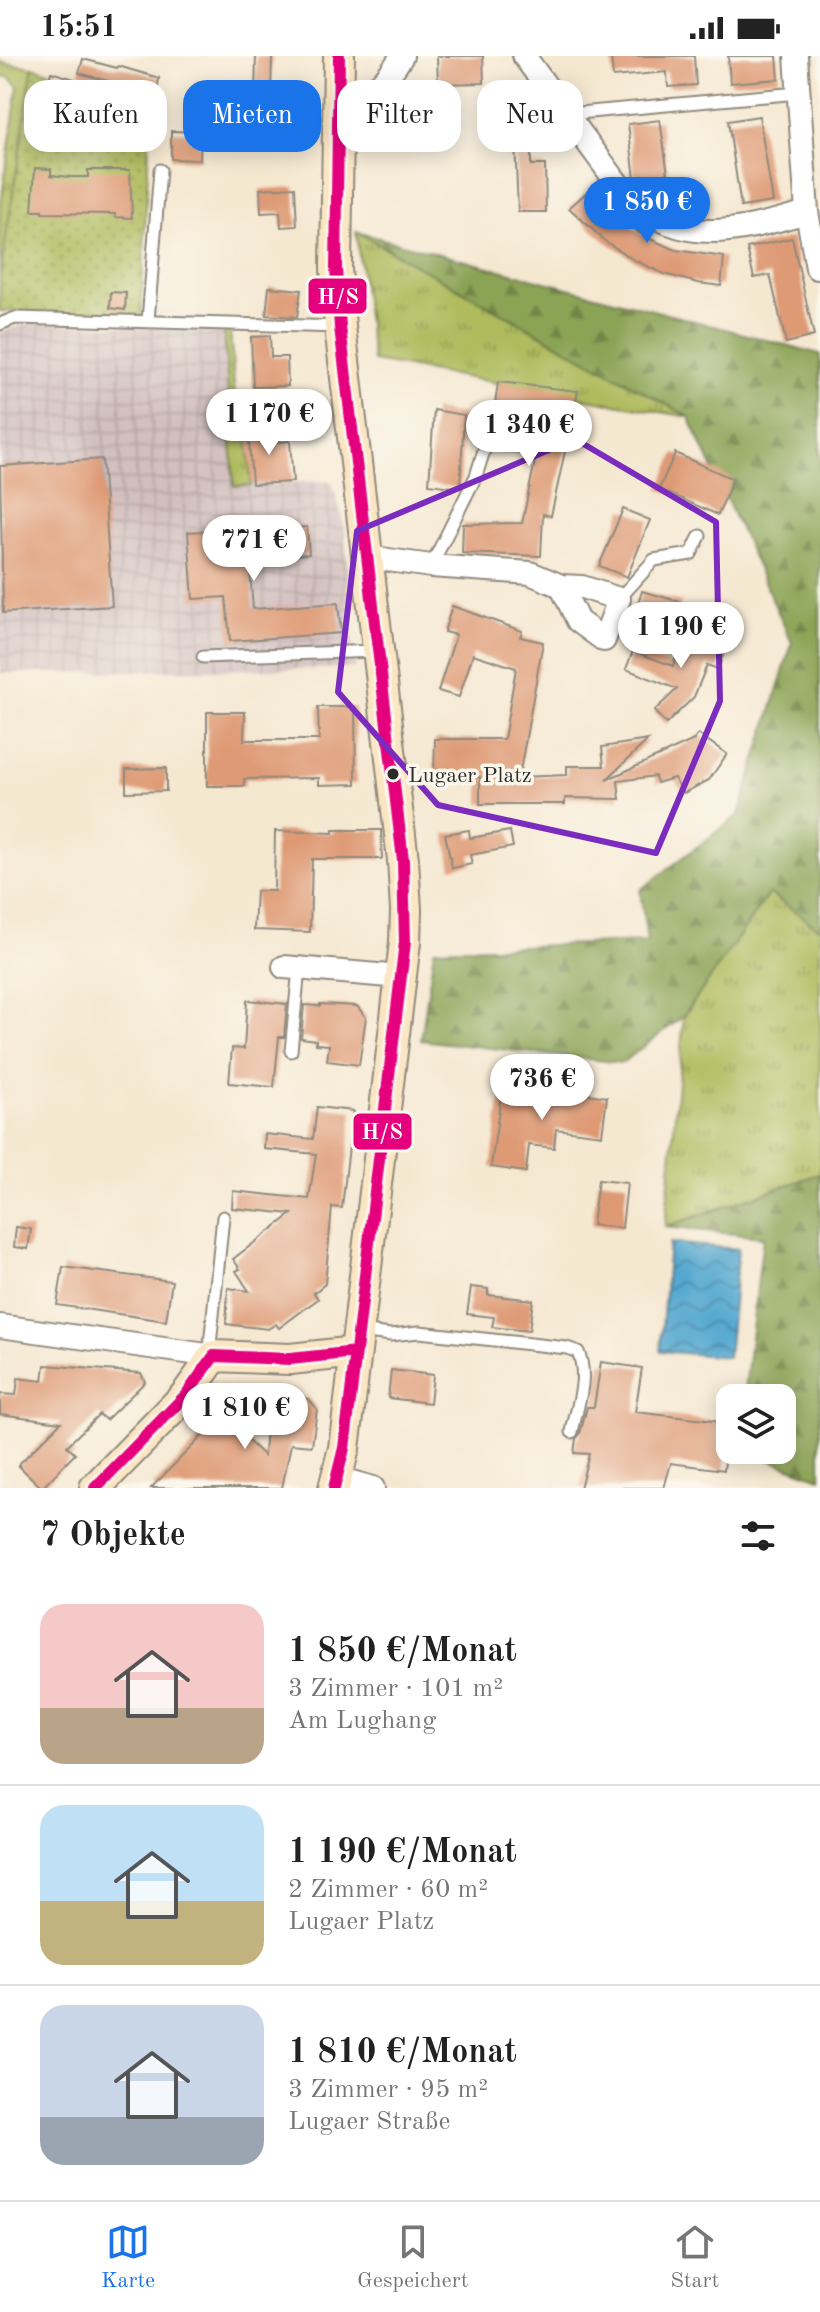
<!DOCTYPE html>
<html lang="de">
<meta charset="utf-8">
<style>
:root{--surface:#fff;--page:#f6f6f6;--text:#222;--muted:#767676;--line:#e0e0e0;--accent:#1a73e8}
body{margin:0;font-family:"Old Standard TT",serif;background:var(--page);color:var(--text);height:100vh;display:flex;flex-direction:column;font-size:30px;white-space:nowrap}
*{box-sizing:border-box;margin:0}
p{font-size:26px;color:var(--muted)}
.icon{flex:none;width:44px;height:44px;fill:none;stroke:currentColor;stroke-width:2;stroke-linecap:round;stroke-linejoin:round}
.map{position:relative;height:1432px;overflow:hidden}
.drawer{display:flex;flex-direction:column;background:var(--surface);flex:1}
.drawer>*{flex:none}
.top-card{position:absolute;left:24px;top:24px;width:772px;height:72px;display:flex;gap:16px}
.fabs{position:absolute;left:716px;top:1328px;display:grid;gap:16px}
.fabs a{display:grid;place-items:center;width:80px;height:80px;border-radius:16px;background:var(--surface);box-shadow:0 4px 20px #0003;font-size:40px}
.price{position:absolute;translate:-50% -68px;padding:0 18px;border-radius:28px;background:#fff;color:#222;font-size:26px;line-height:52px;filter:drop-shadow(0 2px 4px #0008)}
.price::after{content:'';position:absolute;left:50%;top:48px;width:24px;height:18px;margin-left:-12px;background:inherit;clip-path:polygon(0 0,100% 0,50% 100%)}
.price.selected{background:var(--accent);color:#fff}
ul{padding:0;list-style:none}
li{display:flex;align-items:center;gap:24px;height:200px;padding:0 40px}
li+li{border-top:2px solid var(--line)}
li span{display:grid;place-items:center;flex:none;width:224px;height:160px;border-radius:24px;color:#555}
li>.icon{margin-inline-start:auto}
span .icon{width:96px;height:96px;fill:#fffc;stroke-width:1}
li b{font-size:34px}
h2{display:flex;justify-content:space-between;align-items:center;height:96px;padding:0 40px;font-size:34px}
.tag{padding:0 28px;border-radius:24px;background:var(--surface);box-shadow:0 4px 20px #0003;font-size:28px;line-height:72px}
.tag.selected{background:var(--accent);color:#fff}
.status{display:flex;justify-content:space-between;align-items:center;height:56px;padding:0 40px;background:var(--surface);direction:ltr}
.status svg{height:22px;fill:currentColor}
.dock{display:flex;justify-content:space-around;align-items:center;height:112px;border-top:2px solid var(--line);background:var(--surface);font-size:22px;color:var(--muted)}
.dock a{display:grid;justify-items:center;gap:4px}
.dock .selected{color:var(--accent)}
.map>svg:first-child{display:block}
.industrial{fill:url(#industrial-grid)}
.grass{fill:url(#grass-tufts);stroke:#6d7344;stroke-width:2}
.forest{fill:url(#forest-firs);stroke:#5b6740;stroke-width:2}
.garden{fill:url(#garden-dots);stroke:#6d7344;stroke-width:2}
.water{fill:url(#water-waves);stroke:#406a7e;stroke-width:2}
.building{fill:#de9a75}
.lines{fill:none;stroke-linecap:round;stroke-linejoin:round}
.lane-casing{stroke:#908a7e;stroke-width:15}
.street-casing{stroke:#908a7e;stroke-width:26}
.secondary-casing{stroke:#908a7e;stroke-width:34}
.lane{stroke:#fff;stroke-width:11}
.street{stroke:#fff;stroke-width:22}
.secondary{stroke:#fbe6c4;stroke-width:30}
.bus-1-casing{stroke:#fbf7ec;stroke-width:18}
.bus-1{stroke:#e5007d;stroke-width:12}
.marked{fill:none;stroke:#7b2cbf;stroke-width:6;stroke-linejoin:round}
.bus-dot{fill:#2b2b2b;stroke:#fbf7ec;stroke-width:3}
.labels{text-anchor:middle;stroke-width:7;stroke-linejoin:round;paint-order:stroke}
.bus-label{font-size:22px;fill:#2b2b2b;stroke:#fbf7ec;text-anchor:start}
.line-badge{stroke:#fbf7ec;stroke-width:3}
.badge-label{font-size:22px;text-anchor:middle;font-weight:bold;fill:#fff}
</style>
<div class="status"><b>15:51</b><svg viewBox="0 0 49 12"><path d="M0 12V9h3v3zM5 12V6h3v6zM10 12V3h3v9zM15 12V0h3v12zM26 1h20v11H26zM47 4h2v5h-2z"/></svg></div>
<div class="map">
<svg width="820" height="1432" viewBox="0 0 820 1432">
<defs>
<pattern id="industrial-grid" width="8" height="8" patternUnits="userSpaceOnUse" patternTransform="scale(2)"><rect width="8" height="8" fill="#d2bfbf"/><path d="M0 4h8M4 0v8" fill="none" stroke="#b4a4a4"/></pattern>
<pattern id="grass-tufts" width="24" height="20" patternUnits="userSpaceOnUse" patternTransform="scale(2)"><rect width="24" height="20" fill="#afbb5d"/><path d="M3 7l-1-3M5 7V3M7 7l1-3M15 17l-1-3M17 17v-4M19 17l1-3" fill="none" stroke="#8f984d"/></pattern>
<pattern id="forest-firs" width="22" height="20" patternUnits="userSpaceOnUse" patternTransform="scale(2)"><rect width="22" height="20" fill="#8ba354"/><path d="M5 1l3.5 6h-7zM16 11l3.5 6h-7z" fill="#728546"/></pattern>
<pattern id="garden-dots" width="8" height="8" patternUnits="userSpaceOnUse" patternTransform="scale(2)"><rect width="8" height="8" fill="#afbb5d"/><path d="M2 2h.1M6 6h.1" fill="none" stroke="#8f984d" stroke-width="1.8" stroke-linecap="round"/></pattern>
<pattern id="water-waves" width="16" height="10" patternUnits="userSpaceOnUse" patternTransform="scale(2)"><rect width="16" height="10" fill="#54a8d0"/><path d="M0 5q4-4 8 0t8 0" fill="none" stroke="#4689a9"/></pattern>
</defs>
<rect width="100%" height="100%" fill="#fbf7ec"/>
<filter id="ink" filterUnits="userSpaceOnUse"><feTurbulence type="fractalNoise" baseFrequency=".0125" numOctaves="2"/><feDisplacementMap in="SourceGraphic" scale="16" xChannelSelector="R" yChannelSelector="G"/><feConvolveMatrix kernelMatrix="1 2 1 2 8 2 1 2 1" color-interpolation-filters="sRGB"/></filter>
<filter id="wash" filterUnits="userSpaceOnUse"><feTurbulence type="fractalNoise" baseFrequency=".006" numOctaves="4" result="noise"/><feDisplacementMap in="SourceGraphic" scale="32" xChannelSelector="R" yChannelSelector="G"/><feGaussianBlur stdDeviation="1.8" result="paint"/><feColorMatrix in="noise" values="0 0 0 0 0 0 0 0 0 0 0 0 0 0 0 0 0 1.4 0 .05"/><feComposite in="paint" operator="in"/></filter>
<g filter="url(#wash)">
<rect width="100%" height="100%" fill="#f5e8d1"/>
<!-- industrial -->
<path class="industrial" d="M28,267L224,273L234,429L332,425L344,470L355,612L0,617V276Z"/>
<!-- grass -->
<path class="grass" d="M0,6L33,11L0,220V154L18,30L9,21L0,20Z
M356,176L689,361L373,305Z
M224,273L230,274L235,342H244L251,429L234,430Z
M769,837L820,873V1118L665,1171L684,960Z"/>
<!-- forest -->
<path class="forest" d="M356,176L820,298V873L769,837L684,960L622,1007L421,984L434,893L647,886L640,834L739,759L792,587L689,361Z
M820,1118V1422L742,1394H782V1342H744L763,1181L665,1171Z"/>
<!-- garden -->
<path class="garden" d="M33,11L151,46L141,260L0,255V220Z"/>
<!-- water -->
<path class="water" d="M669,1187L738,1193L728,1301L660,1295Z"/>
<g id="blocks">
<!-- building -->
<path class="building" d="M256,0H272L270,73L254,72Z
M437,0H483L484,27L438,28Z
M611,0H694L696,29L668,31L667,16L613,21Z
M728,0H777L779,23L730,27Z
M83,3L117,12L118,10L159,22L156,42L144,41L140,64L122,61L125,47L103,39L108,25L79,17Z
M51,16L74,23L66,50L43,43Z
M531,54V109H545L546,156H518L515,84H484V55Z
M759,60L773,146L741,151L728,65Z
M660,64L668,118L635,122L628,68Z
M171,75L201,76L200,104L171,103Z
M35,112L51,113V119L71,121H88V114H130L132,162L115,161V158L42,157V155H32Z
M295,131L297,170L281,171L280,156L261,157L260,133Z
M589,134L622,165L648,182L676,194L724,201L721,230L698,227L664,218L634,204L605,185L569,152Z
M792,182L814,280L786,287L770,219L754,222L747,192Z
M269,231L301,234L297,261L266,259Z
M111,236L126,237L125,254L110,252Z
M270,280L271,301H287L288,330L253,331L251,281Z
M498,326L578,335L551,460L543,458L541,500L462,497L463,468L522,467L542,372L493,364Z
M434,354L464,359L460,432L429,428Z
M278,371L279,386L290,385L293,426L252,428L248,372Z
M675,397L733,423L718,459L659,433Z
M102,403L112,550L3,557L0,410Z
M623,453L650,464L627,521L599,510Z
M307,471L309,498L249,502L253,553L338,547L341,577L230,585L226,541L193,543L188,476L221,474V477Z
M642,535L681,546L676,562L637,551Z
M452,550L522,575L520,581L543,586L519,721L567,719V710H604L602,691L648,684L606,724L694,684L698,678L727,698L709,724L684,737L674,722L657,727L655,720L618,725L620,743L565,742V748H480V721H434L435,683H504L516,612L473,598L459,641L438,635L456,579L444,576Z
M686,573L727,588L718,613L707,609L694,641L666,668L654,655L677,633L626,613L633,595L673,610Z
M318,651H355L356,728L319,729V722L244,723L245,730H207V656H245L244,684H319Z
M166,712V735L126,736V713Z
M333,774H381L382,803H312L310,876L254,874L256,835H274L275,775L333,777Z
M469,774L470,782L510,775L513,791L470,799L472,808L452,812L445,778Z
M247,944L287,948L284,981H279L274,1031L229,1027L232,992L244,993Z
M320,948L357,950L366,961L359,1009L327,1005L329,989L316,988V984L301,982L304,949L320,950Z
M540,1030L607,1041L602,1079L556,1073L554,1092L529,1089L526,1116L491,1111L502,1032L539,1038Z
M317,1051L353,1055L342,1152L332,1151L325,1228L314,1237L318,1243L279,1272L276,1268L268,1273L226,1268L228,1232L249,1235L236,1215L240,1213L233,1203L292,1158L232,1152L233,1135L309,1143L316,1098L264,1093L265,1078L313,1083Z
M598,1124L627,1127L622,1172L592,1169Z
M16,1171L31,1173L28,1193L14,1191Z
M63,1211L172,1225L166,1265L57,1249Z
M471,1231L488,1233V1239L533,1244L529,1275L492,1271L494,1261L467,1258Z
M601,1306L642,1312L635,1356L730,1367L724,1414L671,1407L664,1432H580L589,1398L574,1397L576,1383L580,1378L587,1351H594Z
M45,1309L141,1317L145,1326L106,1364L99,1358L67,1390L75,1398L42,1432L18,1409L61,1366L0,1358V1338L16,1339L18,1322L43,1325Z
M391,1314L433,1319L430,1347L388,1342Z
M268,1339L309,1343L317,1353L312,1390L291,1388L282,1432H151L222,1360L264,1400Z"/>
</g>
</g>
<g filter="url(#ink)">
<use href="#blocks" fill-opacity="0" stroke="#908a7e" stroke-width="2"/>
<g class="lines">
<!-- lane casing -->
<g class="lane-casing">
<path id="lane" d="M568,58L798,37
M148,265L160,114
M0,268L15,262L340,271
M431,510L476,420L486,388L524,390
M619,543L654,504L691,498L700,480
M203,601L377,595
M291,995L299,912
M359,1275L391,1279L419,1276L567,1292L578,1296C589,1321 577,1350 572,1376
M209,1299L223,1161"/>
</g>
<!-- street casing -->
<g class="street-casing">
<path id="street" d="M524,0L629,143C687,192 739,175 807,156
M796,0L807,156L817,212
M337,50C372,39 383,30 402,0
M367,501L431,510L530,517L561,530L578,565L604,584L619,543L582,531L561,530
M284,911L401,921
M0,1270L214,1300
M338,1422L373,1432"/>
</g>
<!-- secondary casing -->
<g class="secondary-casing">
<path id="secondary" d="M95,1432L186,1339L214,1300L290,1303L356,1296
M334,1432L344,1392L350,1345L405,886L406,854L403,804L340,271L336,213L339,0"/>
</g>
<!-- lane -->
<use href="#lane" class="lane"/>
<!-- street -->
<use href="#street" class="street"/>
<!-- secondary -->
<use href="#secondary" class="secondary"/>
<!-- bus-1 casing -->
<g class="bus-1-casing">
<path id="bus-1" d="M214,1300L290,1303L356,1296
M95,1432L186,1339L214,1300
M334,1432L344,1392L350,1345L405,886L403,804L340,271L336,213L339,0"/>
</g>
<!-- bus-1 -->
<use href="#bus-1" class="bus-1"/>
</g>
</g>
<!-- marked area -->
<path class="marked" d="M575,383L716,466L720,645L656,797L438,749L338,636L357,475Z"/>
<!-- markers -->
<circle class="bus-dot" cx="393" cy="718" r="7"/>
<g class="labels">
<!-- bus labels -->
<g class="bus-label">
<text x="408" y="726">Lugaer Platz</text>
</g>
</g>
<g class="line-badge">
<rect x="307" y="221" width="61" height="38" rx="8" fill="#e5007d"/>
<rect x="352" y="1056" width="61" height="39" rx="8" fill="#e5007d"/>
</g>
<g class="badge-label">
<text x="338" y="248">H/S</text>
<text x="382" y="1083">H/S</text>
</g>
</svg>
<div class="fabs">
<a><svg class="icon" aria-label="layers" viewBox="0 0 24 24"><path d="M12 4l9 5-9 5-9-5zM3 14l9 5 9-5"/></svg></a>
</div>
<b class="price selected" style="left:647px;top:189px">1 850 €</b>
<b class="price" style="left:269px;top:401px">1 170 €</b>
<b class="price" style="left:529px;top:412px">1 340 €</b>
<b class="price" style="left:254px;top:527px">771 €</b>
<b class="price" style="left:681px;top:614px">1 190 €</b>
<b class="price" style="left:542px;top:1066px">736 €</b>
<b class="price" style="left:245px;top:1395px">1 810 €</b>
<div class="top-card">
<a class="tag">Kaufen</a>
<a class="tag selected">Mieten</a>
<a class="tag">Filter</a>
<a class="tag">Neu</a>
</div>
</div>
<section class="drawer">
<h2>7 Objekte<svg class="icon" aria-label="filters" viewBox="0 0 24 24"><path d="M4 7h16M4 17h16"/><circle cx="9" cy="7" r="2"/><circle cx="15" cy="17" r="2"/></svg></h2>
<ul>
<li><span style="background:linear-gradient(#f6c9c9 65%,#b9a48a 0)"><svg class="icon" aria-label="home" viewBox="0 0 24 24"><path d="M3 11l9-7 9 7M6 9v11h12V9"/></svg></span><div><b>1 850 €/Monat</b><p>3 Zimmer · 101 m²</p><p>Am Lughang</p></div></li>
<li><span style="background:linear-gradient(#bfe0f5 60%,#c2b280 0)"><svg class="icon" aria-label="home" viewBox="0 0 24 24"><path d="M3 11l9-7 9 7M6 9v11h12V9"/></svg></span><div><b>1 190 €/Monat</b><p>2 Zimmer · 60 m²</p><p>Lugaer Platz</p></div></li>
<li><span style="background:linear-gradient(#c9d6e8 70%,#9aa5b1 0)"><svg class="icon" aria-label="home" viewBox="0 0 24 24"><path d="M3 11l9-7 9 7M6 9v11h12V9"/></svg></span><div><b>1 810 €/Monat</b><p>3 Zimmer · 95 m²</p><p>Lugaer Straße</p></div></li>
</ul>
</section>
<nav class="dock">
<a class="selected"><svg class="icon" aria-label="map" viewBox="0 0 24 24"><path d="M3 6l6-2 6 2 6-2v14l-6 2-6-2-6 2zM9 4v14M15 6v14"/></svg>Karte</a>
<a><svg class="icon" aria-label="saved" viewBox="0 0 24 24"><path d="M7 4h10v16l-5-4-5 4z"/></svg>Gespeichert</a>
<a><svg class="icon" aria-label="home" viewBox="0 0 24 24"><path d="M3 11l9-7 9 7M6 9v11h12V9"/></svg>Start</a>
</nav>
